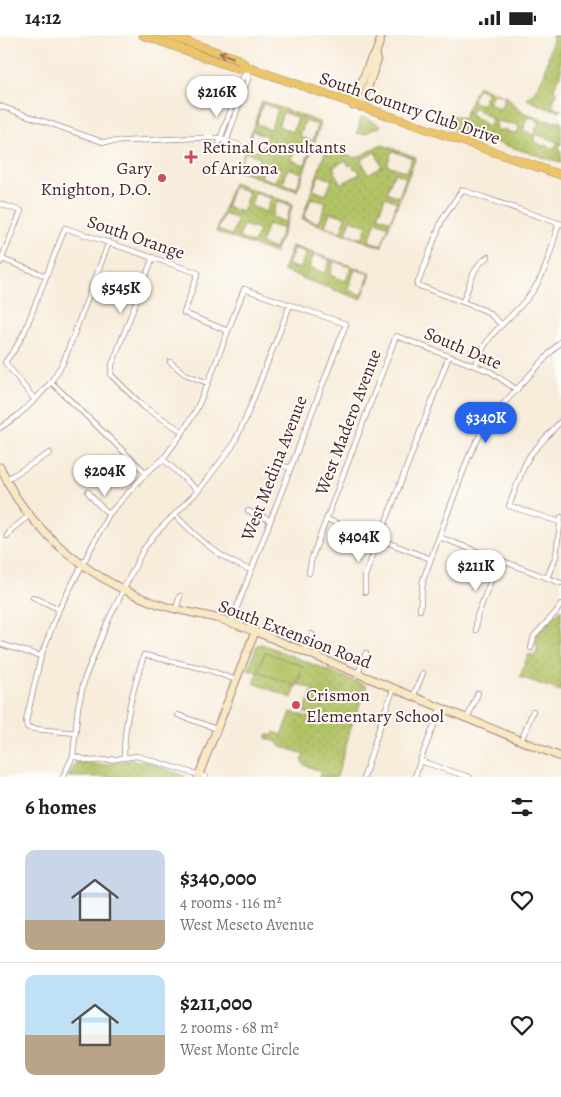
<!DOCTYPE html>
<meta charset="utf-8">
<style>
:root{--surface:#fff;--page:#f2f2f2;--text:#202124;--muted:#757577;--line:#e0e0e0;--accent:#2563eb}
body{margin:0;font-family:Alegreya,serif;background:var(--page);color:var(--text);height:100vh;display:flex;flex-direction:column;font-size:19px;white-space:nowrap}
*{box-sizing:border-box;margin:0}
p{font-size:16px;color:var(--muted)}
.icon{flex:none;width:28px;height:28px;fill:none;stroke:currentColor;stroke-width:2;stroke-linecap:round;stroke-linejoin:round}
.map{position:relative;height:742px;overflow:hidden}
.drawer{display:flex;flex-direction:column;background:var(--surface);flex:1}
.drawer>*{flex:none}
.price{position:absolute;translate:-50% -42px;padding:0 11px;border-radius:18px;background:#fff;color:#222;font-size:16px;line-height:32px;filter:drop-shadow(0 1px 2px #0008)}
.price::after{content:'';position:absolute;left:50%;top:30px;width:15px;height:11px;margin-left:-8px;background:inherit;clip-path:polygon(0 0,100% 0,50% 100%)}
.price.active{background:var(--accent);color:#fff}
ul{padding:0;list-style:none}
li{display:flex;align-items:center;gap:15px;height:125px;padding:0 25px}
li+li{border-top:1px solid var(--line)}
li span{display:grid;place-items:center;flex:none;width:140px;height:100px;border-radius:10px;color:#555}
li>.icon{margin-inline-start:auto}
span .icon{width:60px;height:60px;fill:#fffc;stroke-width:1}
li b{font-size:21px}
h2{display:flex;justify-content:space-between;align-items:center;height:60px;padding:0 25px;font-size:21px}
.status{display:flex;justify-content:space-between;align-items:center;height:35px;padding:0 25px;background:var(--surface);direction:ltr}
.status svg{height:14px;fill:currentColor}
.map>svg:first-child{display:block}
.grass{fill:url(#grass-dots);stroke:#7e7148;fill-rule:evenodd}
.garden{fill:#b2c366;stroke:#7e7148}
.lines{fill:none;stroke-linecap:round;stroke-linejoin:round}
.street-casing{stroke:#a18682;stroke-width:6}
.secondary-casing{stroke:#a18682;stroke-width:9}
.primary-casing{stroke:#a18682;stroke-width:9}
.street{stroke:#fff;stroke-width:4.5}
.secondary{stroke:#f8e8c3;stroke-width:7}
.primary{stroke:#edc569;stroke-width:8}
.oneway{stroke:#9c724a}
.poi-dot{fill:#d1495b;stroke:#fdfcf7;stroke-width:2}
.labels{text-anchor:middle;stroke-width:4;stroke-linejoin:round;paint-order:stroke}
.street-label{font-size:18px;fill:#4a1f2b;stroke:#fdfcf7}
.poi-label{font-size:18px;fill:#4a1f2b;stroke:#fdfcf7;text-anchor:start}
</style>
<div class="status"><b>14:12</b><svg viewBox="0 0 49 12"><path d="M0 12V9h3v3zM5 12V6h3v6zM10 12V3h3v9zM15 12V0h3v12zM26 1h20v11H26zM47 4h2v5h-2z"/></svg></div>
<div class="map">
<svg width="561" height="742" viewBox="0 0 561 742">
<defs>
<pattern id="grass-dots" width="8" height="8" patternUnits="userSpaceOnUse" patternTransform="scale(1.25)"><rect width="8" height="8" fill="#b2c366"/><path d="M2 2h.1M6 6h.1" fill="none" stroke="#9ba759" stroke-width="1.8" stroke-linecap="round"/></pattern>
</defs>
<rect width="100%" height="100%" fill="#fdfcf7"/>
<filter id="ink" filterUnits="userSpaceOnUse"><feTurbulence type="fractalNoise" baseFrequency=".02" numOctaves="2"/><feDisplacementMap in="SourceGraphic" scale="10" xChannelSelector="R" yChannelSelector="G"/><feConvolveMatrix kernelMatrix="1 2 1 2 8 2 1 2 1" color-interpolation-filters="sRGB"/></filter>
<filter id="wash" filterUnits="userSpaceOnUse"><feTurbulence type="fractalNoise" baseFrequency=".0096" numOctaves="4" result="noise"/><feDisplacementMap in="SourceGraphic" scale="20" xChannelSelector="R" yChannelSelector="G"/><feGaussianBlur stdDeviation="1.12" result="paint"/><feColorMatrix in="noise" values="0 0 0 0 0 0 0 0 0 0 0 0 0 0 0 0 0 1.4 0 .05"/><feComposite in="paint" operator="in"/></filter>
<g filter="url(#wash)">
<rect width="100%" height="100%" fill="#f8ecda"/>
<!-- grass -->
<path class="grass" d="M553,0L561,2V41L558,43L554,53L557,57L552,71L559,75L561,73V76L546,73L527,64L534,57L544,40L553,4L552,3Z
M478,51L508,63L518,74L527,80L547,86L561,87V109L559,114L561,117V128L448,92L452,80L463,84ZM477,53L488,58L482,70L472,66ZM493,58L505,62L501,74L489,69ZM474,73L493,85L487,92L479,85L477,86L469,78ZM529,82L539,87L533,100L523,95L527,83ZM496,86L519,90L518,97L516,98L508,97L507,95H497L495,94ZM536,99L558,107L553,115L545,110L542,111L533,105Z
M262,66L321,88L297,156L238,136ZM263,69L278,74L270,94L256,89ZM283,77L298,83L293,97L278,91ZM305,86L318,90L313,106L300,101ZM252,96L267,101L261,117L247,112ZM297,108L311,113L305,130L291,125ZM245,117L260,122L254,139L239,133ZM266,128L281,133L276,147L261,142ZM288,133L302,138L297,153L283,149Z
M364,82L381,90L379,93H373C369,99 364,100 357,98L361,83Z
M382,110L416,122L381,212L302,184L326,114L356,123ZM392,116L412,123L407,137L387,130ZM375,117L382,131L368,139L361,125ZM346,125L349,131L352,129L354,134L357,133L360,139L341,149L334,137L335,136L333,132ZM394,138L406,142L399,162L387,157ZM319,140L332,145L326,160L313,155ZM385,162L397,167L391,186L378,181ZM311,163L326,168L319,188L304,183ZM330,177L346,182L341,197L325,191ZM351,185L367,191L362,204L346,198ZM376,186L389,191L381,211L369,206Z
M233,148L293,169L275,218L216,197ZM233,152L249,157L242,177L226,172ZM255,158L271,163L266,177L251,171ZM277,166L291,171L285,187L271,182ZM224,179L238,184L232,200L218,195ZM268,189L283,194L275,214L261,209ZM243,190L259,195L254,208L239,203Z
M292,211L371,238L362,263L360,264L301,243L300,240L297,241L283,236ZM294,213L306,217L300,234L288,230ZM314,219L330,225L325,238L309,233ZM334,226L351,232L346,246L330,240ZM355,234L370,239L362,260L348,255Z
M561,574V656L520,642L528,620H534L538,616L536,608L538,598Z
M262,609L367,651L352,689L337,742H319L321,736L304,730L302,727L304,719L278,710L279,708L266,703L268,699L272,701L274,697L282,700L291,677L317,685L316,682L304,677L313,654L297,649L292,663L254,648L257,637L248,634L257,610Z
M130,725L145,726L187,742H68L76,727L102,730Z"/>
<!-- garden -->
<path class="garden" d="M265,617L303,631L296,651L258,636Z"/>
</g>
<g filter="url(#ink)">
<g class="lines">
<!-- street casing -->
<g class="street-casing">
<path id="street" d="M0,71L103,107L197,103H217L239,110
M219,107L243,42L250,33
M224,109L238,114
M225,110L248,44L249,35
M0,169L21,176L0,228
M153,222L112,330L111,340L144,372L183,397
M2,224L46,241
M463,266C470,251 472,231 488,222
M502,290L490,279L484,275L417,250L442,185L462,155L561,189
M170,327L185,339L208,348
M475,331C480,320 484,309 492,300C506,284 525,270 536,251C548,232 552,209 559,188
M51,347L146,438
M35,365L5,327L15,314L24,298L65,193L198,238L184,278L228,296
M0,393L17,381L35,365L51,347L63,328L109,207
M163,424L198,456
M280,430L290,433
M7,444L50,418
M88,457L97,468L109,479
M248,476L270,485
M175,480C198,503 219,524 251,535
M326,484L431,524
M560,487L509,471L524,431L530,420L561,386
M7,501L12,494L30,480
M439,502L561,548
M309,538L312,522L396,301L491,337L517,355
M547,543L556,521L561,482
M365,557V541L449,321
M33,562L59,574
M176,574L180,561
M420,575L423,545L469,421L480,400L495,378L561,306
M476,595L477,581L499,525
M0,609L41,621
M531,613L534,601L557,576L561,569
M305,616L312,599
M358,638L366,618
M413,662L423,638
M178,680L217,694
M467,684L478,658
M76,698L35,694L27,692L26,686L41,621L59,574L109,479L146,438L163,424L183,397L196,375L208,348L244,254L346,289L231,588
M521,706L533,676
M73,721L90,726L109,725L137,721L206,742
M124,722C124,685 133,655 144,620L206,634L236,645
M420,726L469,742
M63,742L73,721L78,672L85,642L108,586L143,515L155,499L198,456L232,412L245,385L290,270
M364,742L383,681L394,653
M415,742L420,726L441,672"/>
</g>
<!-- secondary casing -->
<g class="secondary-casing">
<path id="secondary" d="M353,70L371,23L375,20L382,0
M361,72L377,26L375,20
M0,432C6,442 10,453 16,462C50,513 107,553 164,571C181,576 199,579 216,583C231,587 245,593 259,598L561,722
M198,742L255,597"/>
</g>
<!-- primary casing -->
<g class="primary-casing">
<path id="primary" d="M143,0L238,34L250,33
M167,0L238,24L250,33L561,140"/>
</g>
<!-- street -->
<use href="#street" class="street"/>
<!-- secondary -->
<use href="#secondary" class="secondary"/>
<!-- primary -->
<use href="#primary" class="primary"/>
</g>
<!-- one-way arrows -->
<defs><path id="oneway-shaft" d="M-6 0H5M1.5-3L5.5 0L1.5 3" fill="none" stroke-width="1.6" stroke-linecap="round" stroke-linejoin="round" transform="scale(1.25)"/></defs>
<use class="oneway" href="#oneway-shaft" transform="translate(226 20) rotate(-161)"/>
</g>
<!-- markers -->
<g class="poi-dot">
<path d="M188.5 114.5h5v5h5v5h-5v5h-5v-5h-5v-5h5z"/>
<circle cx="162" cy="143" r="5"/>
<circle cx="296" cy="670" r="5"/>
</g>
<g class="labels">
<!-- street labels -->
<g class="street-label">
<text transform="translate(410 73) rotate(19)" y="6">South Country Club Drive</text>
<text transform="translate(136 202) rotate(19)" y="6">South Orange</text>
<text transform="translate(463 313) rotate(23)" y="6">South Date</text>
<text transform="translate(348 387) rotate(-69)" y="6">West Madero Avenue</text>
<text transform="translate(274 433) rotate(-69)" y="6">West Medina Avenue</text>
<text transform="translate(295 599) rotate(21)" y="6">South Extension Road</text>
</g>
<!-- poi labels -->
<g class="poi-label">
<text x="202" y="118">Retinal Consultants<tspan x="202" dy="21">of Arizona</tspan></text>
<text x="152" y="139" text-anchor="end">Gary<tspan x="152" dy="21">Knighton, D.O.</tspan></text>
<text x="306" y="666">Crismon<tspan x="306" dy="21">Elementary School</tspan></text>
</g>
</g>
</svg>
<b class="price" style="left:217px;top:83px">$216K</b>
<b class="price" style="left:121px;top:279px">$545K</b>
<b class="price active" style="left:486px;top:409px">$340K</b>
<b class="price" style="left:105px;top:462px">$204K</b>
<b class="price" style="left:359px;top:528px">$404K</b>
<b class="price" style="left:476px;top:557px">$211K</b>
</div>
<section class="drawer">
<h2>6 homes<svg class="icon" aria-label="filters" viewBox="0 0 24 24"><path d="M4 7h16M4 17h16"/><circle cx="9" cy="7" r="2"/><circle cx="15" cy="17" r="2"/></svg></h2>
<ul>
<li><span style="background:linear-gradient(#c9d6e8 70%,#b9a48a 0)"><svg class="icon" aria-label="home" viewBox="0 0 24 24"><path d="M3 11l9-7 9 7M6 9v11h12V9"/></svg></span><div><b>$340,000</b><p>4 rooms · 116 m²</p><p>West Meseto Avenue</p></div><svg class="icon" aria-label="heart" viewBox="0 0 24 24"><path d="M12 20l-8-8c-3-5 5-10 8-4 3-6 11-1 8 4z"/></svg></li>
<li><span style="background:linear-gradient(#bfe0f5 60%,#b9a48a 0)"><svg class="icon" aria-label="home" viewBox="0 0 24 24"><path d="M3 11l9-7 9 7M6 9v11h12V9"/></svg></span><div><b>$211,000</b><p>2 rooms · 68 m²</p><p>West Monte Circle</p></div><svg class="icon" aria-label="heart" viewBox="0 0 24 24"><path d="M12 20l-8-8c-3-5 5-10 8-4 3-6 11-1 8 4z"/></svg></li>
</ul>
</section>
